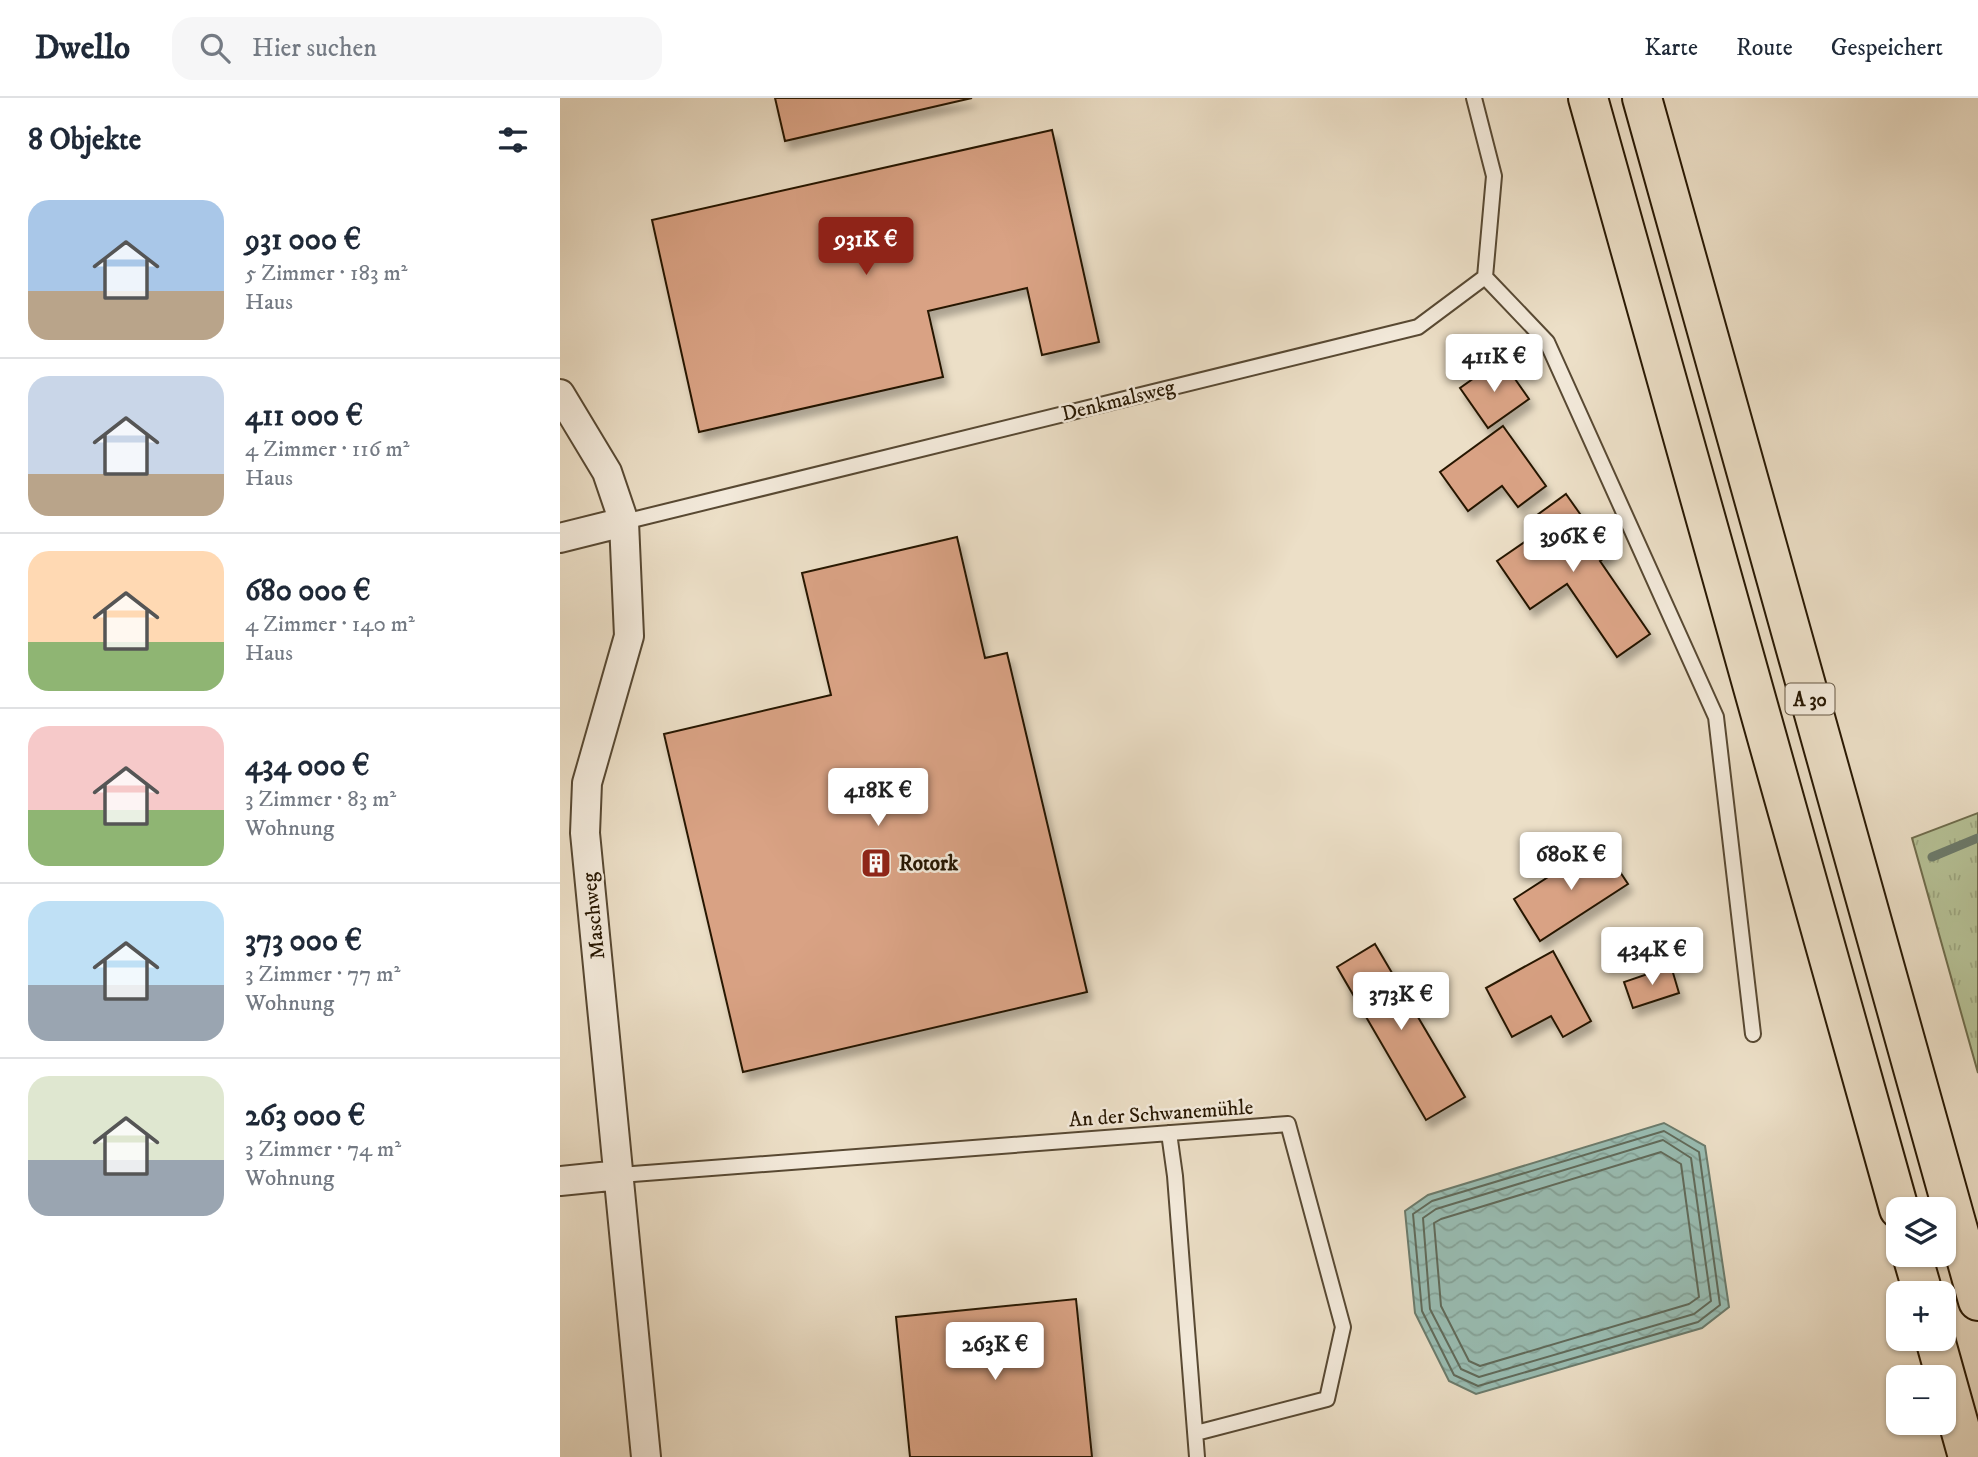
<!DOCTYPE html>
<html lang="de">
<meta charset="utf-8">
<style>
:root{--surface:#fff;--page:#f6f6f7;--text:#1f2937;--muted:#747a83;--line:#e0e1e3;--accent:#8f2418}
body{margin:0;font-family:"IM FELL DW Pica",serif;background:var(--page);color:var(--text);height:100vh;display:flex;flex-direction:column;font-size:26px;white-space:nowrap}
*{box-sizing:border-box;margin:0}
p{font-size:23px;color:var(--muted)}
.icon{flex:none;width:38px;height:38px;fill:none;stroke:currentColor;stroke-width:2;stroke-linecap:round;stroke-linejoin:round}
.map{position:relative;flex:1;overflow:hidden}
.panel{display:flex;flex-direction:column;background:var(--surface);width:560px}
.panel>*{flex:none}
.tools{position:absolute;left:1326px;top:1099px;display:grid;gap:14px}
.tools a{display:grid;place-items:center;width:70px;height:70px;border-radius:14px;background:var(--surface);box-shadow:0 2px 5px #0004;font-size:35px}
.price{position:absolute;translate:-50% -60px;padding:0 16px;border-radius:7px;background:#fff;color:#222;font-size:23px;line-height:46px;filter:drop-shadow(0 2px 4px #0008)}
.price::after{content:'';position:absolute;left:50%;top:42px;width:21px;height:16px;margin-left:-10px;background:inherit;clip-path:polygon(0 0,100% 0,50% 100%)}
.price.current{background:var(--accent);color:#fff}
ul{padding:0;list-style:none}
li{display:flex;align-items:center;gap:21px;height:175px;padding:0 28px}
li+li{border-top:2px solid var(--line)}
li span{display:grid;place-items:center;flex:none;width:196px;height:140px;border-radius:21px;color:#555}
li>.icon{margin-inline-start:auto}
span .icon{width:84px;height:84px;fill:#fffc;stroke-width:1}
li b{font-size:30px}
h2{display:flex;justify-content:space-between;align-items:center;height:84px;padding:0 28px;font-size:30px}
header{display:flex;align-items:center;gap:42px;box-sizing:border-box;height:98px;padding:0 35px;background:var(--surface);border-bottom:2px solid var(--line)}
header strong{font-size:33px}
nav{display:flex;gap:38px;margin-inline-start:auto;font-size:24px}
.search{width:490px;height:63px;background:var(--page);display:flex;align-items:center;gap:18px;box-sizing:border-box;padding:0 24px;border-radius:21px;color:var(--muted);font-size:26px}
main{display:flex;flex:1;min-height:0}
.map>svg:first-child{display:block}
.grass{fill:url(#grass-tufts);stroke:#6e6c4c;stroke-width:2}
.water{fill:url(#water-waves);stroke:#6b7b6c;stroke-width:2}
.lines{fill:none;stroke-linecap:round;stroke-linejoin:round}
.shore{stroke:#606a5a;stroke-width:2}
.stream{stroke:#6b7b6c;stroke-width:9}
.building{fill:#d9a284;stroke:#271702;stroke-width:2;filter:url(#shadow)}
.lane-casing{stroke:#584933;stroke-width:18}
.street-casing{stroke:#584933;stroke-width:32}
.highway-casing{stroke:#271702;stroke-width:42}
.lane{stroke:#f3eadb;stroke-width:14}
.street{stroke:#f3eadb;stroke-width:28}
.highway{stroke:#ecdfc7;stroke-width:38}
.labels{text-anchor:middle;stroke-width:5;stroke-linejoin:round;paint-order:stroke}
.shield{fill:#f3eadb;stroke:#645643;stroke-width:2}
.shield-label{font-size:19px;font-weight:bold;fill:#271702}
.street-label{font-size:21px;fill:#271702;stroke:#f3eadb}
.poi-label{font-size:21px;font-weight:bold;fill:#271702;stroke:#f3eadb;text-anchor:start}
</style>
<header>
<strong>Dwello</strong>
<div class="search"><svg class="icon" aria-label="search" viewBox="0 0 24 24"><circle cx="10" cy="10" r="6"/><path d="M15 15l6 6"/></svg>Hier suchen</div>
<nav><a>Karte</a><a>Route</a><a>Gespeichert</a></nav>
</header>
<main>
<section class="panel">
<h2>8 Objekte<svg class="icon" aria-label="filters" viewBox="0 0 24 24"><path d="M4 7h16M4 17h16"/><circle cx="9" cy="7" r="2"/><circle cx="15" cy="17" r="2"/></svg></h2>
<ul>
<li><span style="background:linear-gradient(#a9c7e8 65%,#b9a48a 0)"><svg class="icon" aria-label="home" viewBox="0 0 24 24"><path d="M3 11l9-7 9 7M6 9v11h12V9"/></svg></span><div><b>931 000 €</b><p>5 Zimmer · 183 m²</p><p>Haus</p></div></li>
<li><span style="background:linear-gradient(#c9d6e8 70%,#b9a48a 0)"><svg class="icon" aria-label="home" viewBox="0 0 24 24"><path d="M3 11l9-7 9 7M6 9v11h12V9"/></svg></span><div><b>411 000 €</b><p>4 Zimmer · 116 m²</p><p>Haus</p></div></li>
<li><span style="background:linear-gradient(#ffd9b3 65%,#8fb573 0)"><svg class="icon" aria-label="home" viewBox="0 0 24 24"><path d="M3 11l9-7 9 7M6 9v11h12V9"/></svg></span><div><b>680 000 €</b><p>4 Zimmer · 140 m²</p><p>Haus</p></div></li>
<li><span style="background:linear-gradient(#f6c9c9 60%,#8fb573 0)"><svg class="icon" aria-label="home" viewBox="0 0 24 24"><path d="M3 11l9-7 9 7M6 9v11h12V9"/></svg></span><div><b>434 000 €</b><p>3 Zimmer · 83 m²</p><p>Wohnung</p></div></li>
<li><span style="background:linear-gradient(#bfe0f5 60%,#9aa5b1 0)"><svg class="icon" aria-label="home" viewBox="0 0 24 24"><path d="M3 11l9-7 9 7M6 9v11h12V9"/></svg></span><div><b>373 000 €</b><p>3 Zimmer · 77 m²</p><p>Wohnung</p></div></li>
<li><span style="background:linear-gradient(#dfe7d0 60%,#9aa5b1 0)"><svg class="icon" aria-label="home" viewBox="0 0 24 24"><path d="M3 11l9-7 9 7M6 9v11h12V9"/></svg></span><div><b>263 000 €</b><p>3 Zimmer · 74 m²</p><p>Wohnung</p></div></li>
</ul>
</section>
<div class="map">
<svg width="1418" height="1359" viewBox="0 0 1418 1359">
<defs>
<pattern id="grass-tufts" width="24" height="20" patternUnits="userSpaceOnUse" patternTransform="scale(1.75)"><rect width="24" height="20" fill="#b6c297"/><path d="M3 7l-1-3M5 7V3M7 7l1-3M15 17l-1-3M17 17v-4M19 17l1-3" fill="none" stroke="#9ca680"/></pattern>
<pattern id="water-waves" width="16" height="10" patternUnits="userSpaceOnUse" patternTransform="scale(1.75)"><rect width="16" height="10" fill="#99bdb3"/><path d="M0 5q4-4 8 0t8 0" fill="none" stroke="#84a298"/></pattern>
<filter id="shadow"><feDropShadow dx="4.5" dy="8" stdDeviation="3.5" flood-color="#0004"/></filter>
</defs>
<rect width="100%" height="100%" fill="#ecdfc7"/>
<filter id="stains"><feTurbulence type="fractalNoise" baseFrequency=".00286" numOctaves="4"/><feColorMatrix values="0 0 0 0 .2 0 0 0 0 .09 0 0 0 0 .02 0 0 0 .5 -.17"/></filter>
<radialGradient id="worn" r=".72"><stop offset=".6" stop-color="#630" stop-opacity="0"/><stop offset="1" stop-color="#630" stop-opacity=".3"/></radialGradient>
<!-- grass -->
<path class="grass" d="M1418,715V975L1352,740Z"/>
<!-- water -->
<path class="water" d="M1104,1025L1145,1048L1169,1209L1142,1230L916,1296L889,1283L855,1215L845,1113L868,1097Z"/>
<g class="lines">
<!-- shore -->
<path class="shore" d="M1104,1033L1139,1054L1160,1207L1138,1224L918,1288L894,1277L862,1213L853,1116L872,1103Z
M1103,1042L1131,1060L1151,1203L1134,1216L919,1279L901,1271L870,1211L863,1120L876,1111Z
M1101,1054L1121,1066L1139,1199L1129,1206L920,1268L909,1263L881,1208L874,1125L881,1121Z"/>
<!-- stream -->
<path class="stream" d="M1372,759L1418,740"/>
</g>
<!-- building -->
<path class="building" d="M215,0H412L225,43Z
M492,32L539,244L482,257L467,190L368,213L383,279L139,334L92,122Z
M941,261L969,301L928,330L900,290Z
M943,328L986,388L958,409L942,388L908,413L880,374Z
M1006,396L1049,457L1040,463L1090,536L1057,559L1007,486L970,511L937,463L982,432L973,420Z
M397,439L425,560L447,555L527,894L183,974L104,636L271,597L242,475Z
M1041,745L1068,786L980,843L954,801Z
M815,846L905,999L866,1022L777,869Z
M993,853L1031,923L1003,939L991,918L952,939L926,890Z
M1111,868L1119,895L1073,910L1064,884Z
M516,1201L532,1359H350L336,1219Z"/>
<g class="lines">
<!-- lane casing -->
<g class="lane-casing">
<path id="lane" d="M925,179L987,244L1156,619L1193,936
M64,424L858,229L925,179L934,78L914,0
M609,1035L615,1078L637,1359
M60,1077L728,1026L783,1229L767,1301L636,1335"/>
</g>
<!-- street casing -->
<g class="street-casing">
<path id="street" d="M0,296L47,374L64,424L69,538L27,685L25,735L86,1359
M0,440L64,424
M0,1083L60,1077"/>
</g>
<!-- highway casing -->
<g class="highway-casing">
<path id="highway" d="M1028,0L1339,1111
M1082,0L1418,1203
M1352,1157L1363,1195
M1375,1241L1408,1359"/>
</g>
<!-- lane -->
<use href="#lane" class="lane"/>
<!-- street -->
<use href="#street" class="street"/>
<!-- highway -->
<use href="#highway" class="highway"/>
</g>
<!-- icons -->
<defs>
<g id="building-square" transform="scale(1.575)"><rect x="-9" y="-9" width="18" height="18" rx="4" fill="#8f2418" stroke="#f3eadb"/><path d="M-4-6H4V6H1V3H-1V6H-4ZM-2.5-4.3h1.7v1.8h-1.7ZM.8-4.3h1.7v1.8H.8ZM-2.5-1h1.7V.8h-1.7ZM.8-1h1.7V.8H.8Z" fill="#fff"/></g>
</defs>
<g fill-rule="evenodd">
<use href="#building-square" x="316" y="765"/>
</g>
<g class="labels">
<!-- shield labels -->
<rect class="shield" x="1225.5" y="585.5" width="49" height="31" rx="5"/>
<g class="shield-label">
<text x="1250" y="608">A 30</text>
</g>
<!-- street labels -->
<g class="street-label">
<text transform="translate(558 302) rotate(-14)" y="7">Denkmalsweg</text>
<text transform="translate(33 818) rotate(-96)" y="7">Maschweg</text>
<text transform="translate(601 1015) rotate(-4)" y="7">An der Schwanemühle</text>
</g>
<!-- poi labels -->
<g class="poi-label">
<text x="339" y="772">Rotork</text>
</g>
</g>
<rect width="100%" height="100%" filter="url(#stains)"/>
<rect width="100%" height="100%" fill="url(#worn)"/>
</svg>
<div class="tools">
<a><svg class="icon" aria-label="layers" viewBox="0 0 24 24"><path d="M12 4l9 5-9 5-9-5zM3 14l9 5 9-5"/></svg></a>
<a>+</a>
<a>−</a>
</div>
<b class="price current" style="left:306px;top:179px">931K €</b>
<b class="price" style="left:934px;top:296px">411K €</b>
<b class="price" style="left:1013px;top:476px">396K €</b>
<b class="price" style="left:318px;top:730px">418K €</b>
<b class="price" style="left:1011px;top:794px">680K €</b>
<b class="price" style="left:1092px;top:889px">434K €</b>
<b class="price" style="left:841px;top:934px">373K €</b>
<b class="price" style="left:435px;top:1284px">263K €</b>
</div>
</main>
